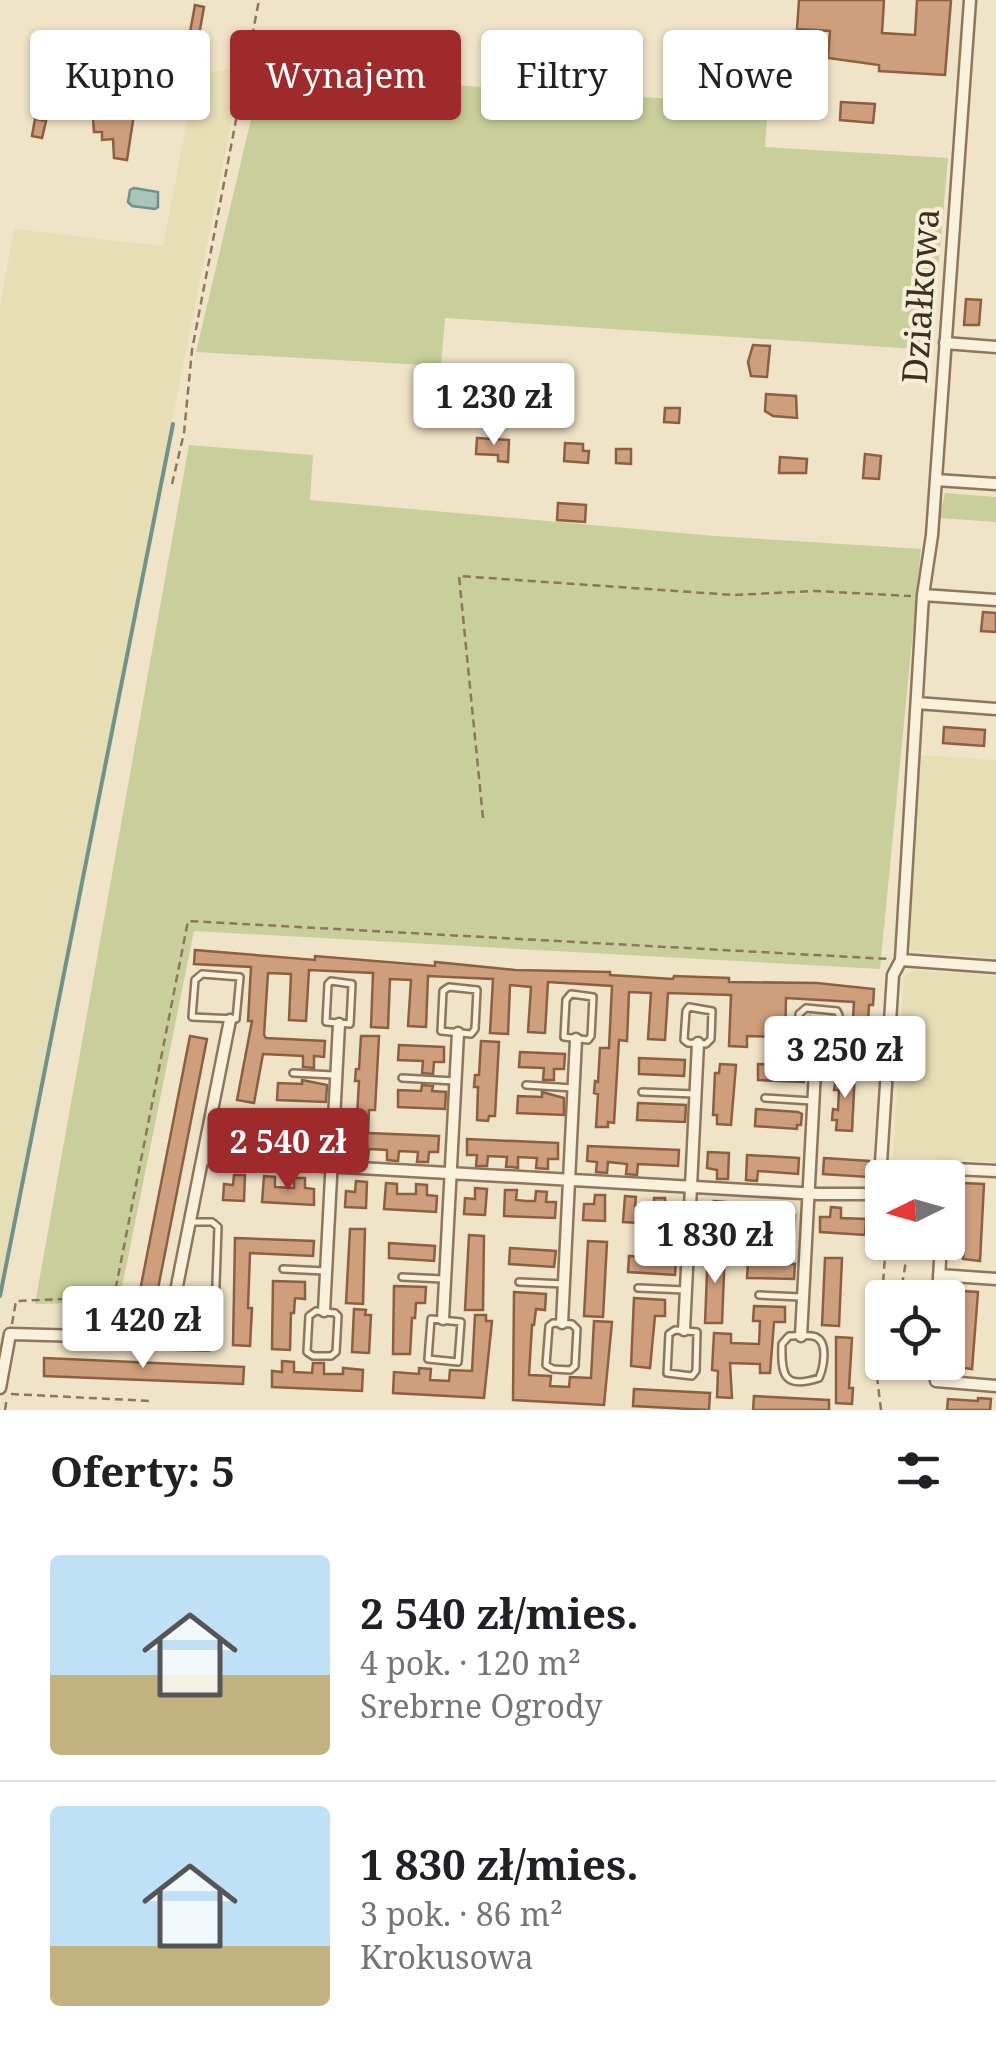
<!DOCTYPE html>
<html lang="pl">
<meta charset="utf-8">
<style>
:root{--surface:#fff;--page:#f6f6f6;--text:#202124;--muted:#757577;--line:#e0e0e0;--accent:#9e2a2b}
body{margin:0;font-family:"Noto Serif",serif;background:var(--page);color:var(--text);height:100vh;display:flex;flex-direction:column;font-size:38px;white-space:nowrap}
*{box-sizing:border-box;margin:0}
p{font-size:32px;color:var(--muted)}
.icon{flex:none;width:55px;height:55px;fill:none;stroke:currentColor;stroke-width:2;stroke-linecap:round;stroke-linejoin:round}
.map{position:relative;height:1410px;overflow:hidden}
.sheet{display:flex;flex-direction:column;background:var(--surface);flex:1}
.sheet>*{flex:none}
.top-card{position:absolute;left:30px;top:30px;width:938px;height:90px;display:flex;gap:20px}
.needle{width:65px;rotate:265deg}
.tools{position:absolute;left:865px;top:1160px;display:grid;gap:20px}
.tools a{display:grid;place-items:center;width:100px;height:100px;border-radius:10px;background:var(--surface);box-shadow:0 2px 8px #0004;font-size:50px}
.price{position:absolute;translate:-50% -85px;padding:0 22px;border-radius:10px;background:#fff;color:#222;font-size:32px;line-height:65px;filter:drop-shadow(0 2px 5px #0008)}
.price::after{content:'';position:absolute;left:50%;top:60px;width:30px;height:22px;margin-left:-15px;background:inherit;clip-path:polygon(0 0,100% 0,50% 100%)}
.price.current{background:var(--accent);color:#fff}
ul{padding:0;list-style:none}
li{display:flex;align-items:center;gap:30px;height:250px;padding:0 50px}
li+li{border-top:2px solid var(--line)}
li span{display:grid;place-items:center;flex:none;width:280px;height:200px;border-radius:10px;color:#555}
li>.icon{margin-inline-start:auto}
span .icon{width:120px;height:120px;fill:#fffc;stroke-width:1}
li b{font-size:42px}
h2{display:flex;justify-content:space-between;align-items:center;height:120px;padding:0 50px;font-size:42px}
.chip{padding:0 35px;border-radius:10px;background:var(--surface);box-shadow:0 2px 8px #0004;font-size:35px;line-height:90px}
.chip.current{background:var(--accent);color:#fff}
.map>svg:first-child{display:block}
.farmland{fill:#e6deb5}
.green{fill:#c9cf9b}
.water{fill:#a9c4bc;stroke:#6f938a;stroke-width:2.5}
.lines{fill:none;stroke-linecap:round;stroke-linejoin:round}
.stream{stroke:#6f938a;stroke-width:4}
.building{fill:#cf9f7d;stroke:#8d5f41;stroke-width:2.5}
.service-casing{stroke:#8d765c;stroke-width:10}
.minor-casing{stroke:#8d765c;stroke-width:15}
.path{stroke:#8d765c;stroke-width:2.5;stroke-dasharray:8 5;stroke-linecap:butt}
.service{stroke:#faf1dc;stroke-width:5}
.minor{stroke:#faf1dc;stroke-width:10}
.labels{text-anchor:middle;stroke-width:8;stroke-linejoin:round;paint-order:stroke}
.street-label{font-size:35px;fill:#3d2e20;stroke:#f7eed8}
</style>
<div class="map">
<svg width="996" height="1410" viewBox="0 0 996 1410">
<rect width="100%" height="100%" fill="#f0e4c8"/>
<!-- farmland -->
<path class="farmland" d="M242,68L0,1290V306L14,229L163,246L196,74Z
M921,755L996,760V958L913,951L908,945Z
M915,970L996,976V1162L893,1157L904,976Z"/>
<!-- green -->
<path class="green" d="M262,73L768,105L765,147L948,158L931,350L445,318L441,366L196,352Z
M189,445L313,455L310,500L715,536L921,549L880,969L194,931L119,1302L35,1304Z
M945,493L996,497V522L939,518Z
M811,1013V1022L829,1023L830,1013L835,1018V1026H826L825,1035L835,1036L830,1048L828,1039L811,1038L810,1047L807,1046L802,1034H811V1025L803,1024L804,1018Z"/>
<!-- water -->
<path class="water" d="M134,188L158,192V207L155,209L132,206L128,202L130,190Z"/>
<g class="lines">
<!-- stream -->
<path class="stream" d="M0,1296L173,424"/>
</g>
<!-- building -->
<path class="building" d="M799,0H884L882,33L915,35L917,0H951L945,75L879,71V65L828,58L830,31L797,29Z
M195,5L204,7L195,58L191,57L190,61L172,58L173,54L162,52L165,38L188,43Z
M748,32L764,33L762,49L747,48Z
M331,41L369,45L371,74L345,72L346,55L331,54Z
M49,55L59,57L57,66L95,72L93,89L48,81L45,77Z
M126,92L137,94L127,160L114,158L113,139L102,140V132H94L93,119L95,113H101L100,98L126,95Z
M841,102L875,104L873,123L840,120Z
M35,119L46,121L42,138L32,136Z
M966,299L981,300L979,325H964Z
M753,345L770,346L767,377L751,376L748,362Z
M766,394L796,396L797,418L773,416L765,411Z
M665,408H680L679,423L664,422Z
M477,438L509,440L508,462L498,461V455L476,454Z
M565,443L583,444V451H589L588,463L564,461Z
M616,449H631V464L616,463Z
M865,454L881,456L879,479L863,478Z
M780,457L807,459L806,473H779Z
M558,503L586,505L585,522L557,520Z
M983,612L996,613V632L981,631Z
M944,727L985,730L984,746L943,743Z
M195,950L315,960V956L435,966V962L515,970L610,972V975L673,979L674,976L729,978V982L817,983L874,989L873,1005H869L866,1056L855,1055V1050H851L854,1002L786,998L785,1046H775V1037L747,1036V1047L729,1046L731,995L668,993L665,1040L648,1039L651,993L629,992L627,1041L619,1040L614,1123L608,1122V1127H596L598,1094L594,1093L595,1081L598,1082L600,1048H609L612,986L548,982L545,1033L528,1032L531,987L510,985L508,1034L490,1033L493,979L428,976L426,1027L408,1026L411,980L390,979L388,1028L371,1027L373,973L309,970L306,1021L289,1020L291,974L268,973L264,1035L266,1038L325,1041L324,1057L314,1056V1068L303,1067V1056L263,1054L254,1103L237,1100L252,1021H248L251,967L194,964Z
M190,1036L207,1039L154,1309L137,1306Z
M361,1036H379L375,1110H369L368,1133L439,1136L438,1152H429L428,1162H417L418,1152L399,1151L398,1161L387,1160V1150L369,1149L368,1159H357V1149L347,1148L348,1132L356,1133L359,1081H355L356,1069H359Z
M481,1041L499,1042L495,1116H489L488,1121L477,1120L478,1087H474L475,1075H479Z
M399,1045L444,1047V1062H434L433,1074L422,1073L423,1061L398,1060Z
M520,1052L565,1054L564,1069H554V1080H543L544,1068L519,1067Z
M639,1058L685,1060L684,1076L639,1074Z
M720,1064L736,1065L731,1125L717,1124V1115H713L715,1073H719Z
M758,1064L805,1066L804,1082L758,1080Z
M840,1070L855,1071L852,1131L836,1130L837,1120H832L833,1109L838,1110L839,1090H834L835,1085V1079L839,1080Z
M302,1080L327,1085L326,1102L277,1100L278,1083L302,1084Z
M422,1085L433,1086L432,1091L446,1092L445,1109L398,1107V1090L421,1091Z
M542,1092L564,1098V1115L517,1113L518,1096L542,1097Z
M638,1103L686,1105L685,1122L637,1120Z
M756,1109L798,1112L802,1114L801,1125H797V1129L755,1126Z
M226,1126L317,1130V1146H307V1156L295,1155L296,1145L277,1144V1154H265L266,1144L247,1143L246,1153L235,1152L236,1142H226Z
M467,1139L558,1143V1159H548V1169L536,1168L537,1158L518,1157V1168L512,1167H506L507,1157L488,1156L487,1166H476L477,1155H467Z
M588,1146L679,1150L678,1166L638,1164L637,1175L626,1174L627,1164L608,1162L607,1173L596,1172L597,1162L587,1161Z
M708,1152L729,1153L728,1179H717V1170L707,1168Z
M747,1155L799,1158L798,1174L758,1171L757,1181L746,1180Z
M824,1158L869,1161L868,1177L823,1174Z
M234,1175H245L244,1201L223,1200L224,1184L233,1185Z
M264,1176L275,1177V1187L294,1188V1178H305V1188L314,1189V1205L262,1202Z
M356,1181L367,1182L366,1208L345,1207L346,1191L355,1192Z
M386,1183L397,1184V1194H416V1184L427,1185V1195L437,1196L436,1212L384,1209Z
M963,1183L984,1184L980,1261L963,1259L964,1249H959Z
M475,1188L487,1189L485,1215L464,1214L465,1198L475,1199Z
M505,1190H517L516,1200L526,1201H535L536,1191L547,1192L546,1202H556L555,1218L504,1216Z
M595,1195H605V1221L583,1220L584,1204H594Z
M625,1196L636,1197L635,1206L654,1208V1198H665V1208H675L674,1225L623,1222Z
M714,1201L725,1202V1211L744,1212V1203H755V1213H773L774,1204H785L784,1214L795,1215L794,1231L703,1226L704,1210L714,1211Z
M831,1207L841,1208V1218L866,1219L865,1235L820,1232V1217H830Z
M350,1229H365L363,1304L346,1303Z
M469,1235L484,1236L483,1310H465Z
M235,1238L314,1241L313,1256L250,1253L248,1308H252L250,1346L233,1345Z
M588,1241L607,1242L603,1317L584,1316Z
M389,1243L435,1246L434,1261L389,1258Z
M510,1248L556,1251L554,1267L509,1264Z
M708,1248H725L722,1323H705Z
M629,1256L676,1258L675,1275L628,1272Z
M825,1258H842L839,1326L822,1325Z
M748,1262L795,1264L794,1279L747,1278Z
M273,1281L305,1282V1299L295,1298L294,1313H291L290,1350L272,1349Z
M394,1286L426,1287L425,1303H416L415,1318H412L410,1354H393Z
M962,1291L978,1292L972,1369L955,1367L958,1342H953L954,1331H958L960,1312H955L956,1300H961Z
M514,1292L546,1294L545,1310L536,1309L534,1325H532L529,1375L551,1376L550,1386L569,1387L570,1377L591,1378L594,1321L612,1322L604,1405L513,1400Z
M634,1298L665,1300V1316H655L650,1368L631,1366Z
M754,1306L785,1307V1322H774L770,1373H760V1364L730,1363L732,1398L717,1397L718,1371L712,1370L714,1333L731,1334V1343L759,1344L760,1321H753Z
M354,1309L366,1310L365,1315H371L369,1353L352,1352Z
M475,1315H486V1321H492L484,1398L393,1393L394,1372L419,1374V1368L431,1369L430,1380L449,1381L450,1370L472,1371Z
M836,1337L852,1338L849,1388H853L852,1404L836,1403Z
M44,1358L244,1367L243,1384L44,1376Z
M282,1361L294,1362V1372L312,1373L313,1363H324V1374H343V1368L363,1370L362,1391L272,1387V1371L282,1372Z
M634,1389L710,1393L709,1410L633,1406Z
M754,1396L829,1400V1410H753Z
M978,1398L991,1399L990,1410H947L948,1399L978,1401Z"/>
<g class="lines">
<!-- service casing -->
<g class="service-casing">
<path id="service" d="M202,974L240,977L236,1019L192,1017L195,980Z
M331,981L352,984L350,1024L326,1022L328,984Z
M449,987L477,990L475,1029L471,1034L441,1031L443,991Z
M571,994L593,997L591,1036L588,1040L564,1037L566,1000Z
M689,1007L712,1011L711,1039L706,1044L688,1043L684,1040L686,1011Z
M806,1008L837,1011L839,1015L836,1051L799,1049V1014Z
M293,1073L334,1075
M402,1078L454,1081
M526,1085L573,1088
M642,1092L695,1094
M765,1098L812,1101
M283,1269L325,1271
M402,1277L443,1279
M519,1282L564,1284
M638,1288L685,1290
M759,1295L801,1297
M316,1311L335,1313L338,1316L336,1352L331,1356H313L307,1352L309,1316Z
M431,1319L461,1322L458,1362L428,1359Z
M553,1323L572,1324L577,1329L575,1366L570,1370L553,1369L546,1365L549,1326Z
M675,1330L697,1332L696,1371L692,1376L667,1373L669,1334Z
M164,1335L167,1344L171,1346L208,1347L214,1341L218,1227L212,1222H191
M789,1336C796,1336 810,1334 816,1337C829,1343 823,1369 819,1378C783,1390 781,1374 782,1344Z"/>
</g>
<!-- minor casing -->
<g class="minor-casing">
<path id="minor" d="M945,343L996,347
M936,480L996,484
M923,595L996,600
M917,703L996,709
M901,960L996,967
M203,1159L818,1194H879L893,975L901,960L923,595L932,535L970,0
M944,1178L955,1169L996,1171
M939,1275L996,1279
M938,1298L941,1242
M324,1311L339,1024
M443,1319L458,1033
M562,1323L576,1039
M684,1330L698,1043
M801,1336L816,1052
M934,1362L936,1381L996,1386
M0,1388L10,1334L156,1338L168,1331L230,1020"/>
</g>
<!-- path -->
<path class="path" d="M172,484L184,433L192,350L259,0
M483,818L459,576L734,595L814,591L911,596
M893,1169L935,1173
M900,1298L909,1242
M12,1324L16,1301L114,1297L188,921L889,959
M11,1394L151,1401
M5,1410L7,1397
M881,1410L872,1336L883,1284L886,1242"/>
<!-- service -->
<use href="#service" class="service"/>
<!-- minor -->
<use href="#minor" class="minor"/>
</g>
<g class="labels">
<!-- street labels -->
<g class="street-label">
<text transform="translate(921 296) rotate(-86)" y="12">Działkowa</text>
</g>
</g>
</svg>
<div class="tools">
<a><svg class="needle" viewBox="-14 -14 28 28"><path d="M0-13l5 13h-10z" fill="#e53935"/><path d="M0 13l5-13h-10z" fill="#757577"/></svg></a>
<a><svg class="icon" aria-label="locate" viewBox="0 0 24 24"><circle cx="12" cy="12" r="6"/><path d="M12 2v4M12 18v4M2 12h4M18 12h4"/></svg></a>
</div>
<b class="price" style="left:494px;top:448px">1 230 zł</b>
<b class="price" style="left:845px;top:1101px">3 250 zł</b>
<b class="price current" style="left:288px;top:1193px">2 540 zł</b>
<b class="price" style="left:715px;top:1286px">1 830 zł</b>
<b class="price" style="left:143px;top:1371px">1 420 zł</b>
<div class="top-card">
<a class="chip">Kupno</a>
<a class="chip current">Wynajem</a>
<a class="chip">Filtry</a>
<a class="chip">Nowe</a>
</div>
</div>
<section class="sheet">
<h2>Oferty: 5<svg class="icon" aria-label="filters" viewBox="0 0 24 24"><path d="M4 7h16M4 17h16"/><circle cx="9" cy="7" r="2"/><circle cx="15" cy="17" r="2"/></svg></h2>
<ul>
<li><span style="background:linear-gradient(#bfe0f5 60%,#c2b280 0)"><svg class="icon" aria-label="home" viewBox="0 0 24 24"><path d="M3 11l9-7 9 7M6 9v11h12V9"/></svg></span><div><b>2 540 zł/mies.</b><p>4 pok. · 120 m²</p><p>Srebrne Ogrody</p></div></li>
<li><span style="background:linear-gradient(#bfe0f5 70%,#c2b280 0)"><svg class="icon" aria-label="home" viewBox="0 0 24 24"><path d="M3 11l9-7 9 7M6 9v11h12V9"/></svg></span><div><b>1 830 zł/mies.</b><p>3 pok. · 86 m²</p><p>Krokusowa</p></div></li>
</ul>
</section>
